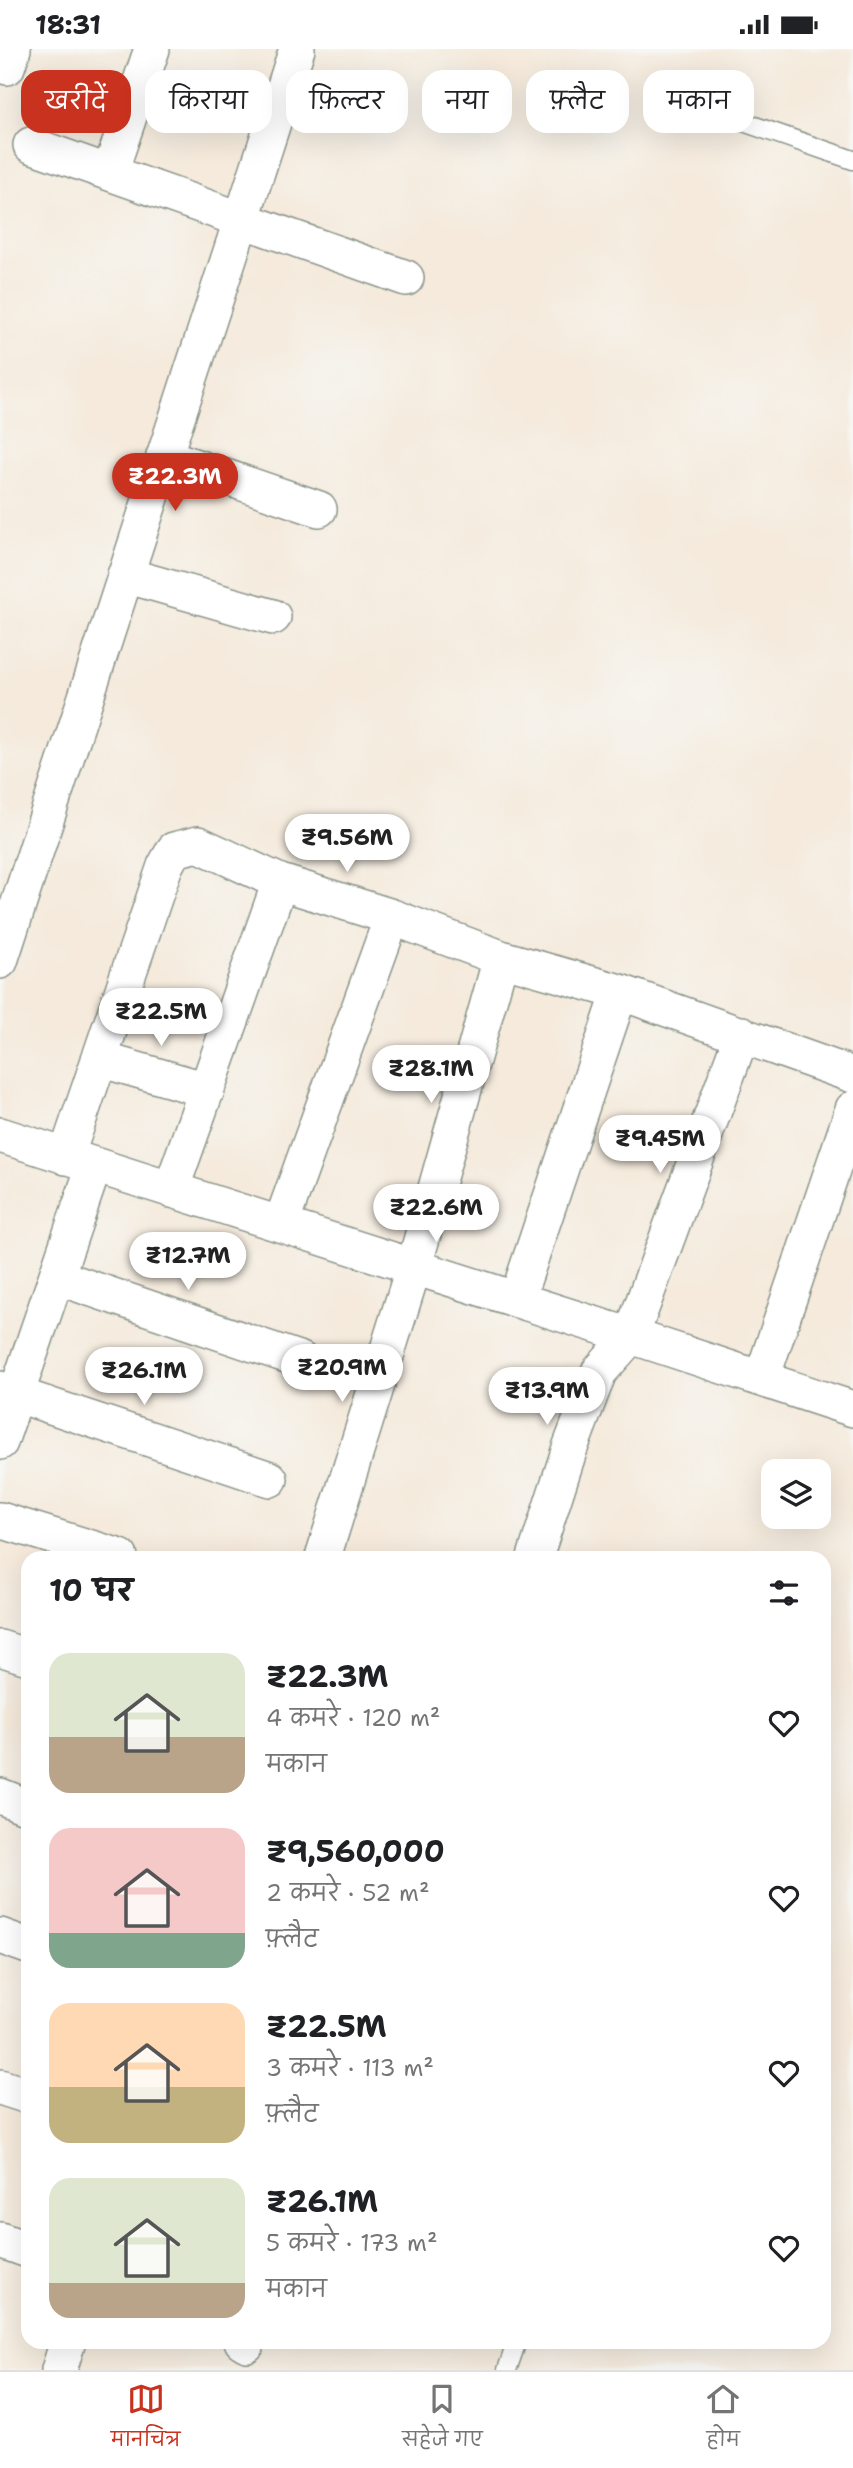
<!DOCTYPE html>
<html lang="hi">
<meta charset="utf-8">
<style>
:root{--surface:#fff;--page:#f2f2f2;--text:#202124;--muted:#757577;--line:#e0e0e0;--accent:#c8321e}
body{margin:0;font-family:"Shantell Sans","Playpen Sans Deva",sans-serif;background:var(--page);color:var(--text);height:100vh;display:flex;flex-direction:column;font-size:26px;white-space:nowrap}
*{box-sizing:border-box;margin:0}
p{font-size:23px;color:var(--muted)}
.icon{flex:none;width:38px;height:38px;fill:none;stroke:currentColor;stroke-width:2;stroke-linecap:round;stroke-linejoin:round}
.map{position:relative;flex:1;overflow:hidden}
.side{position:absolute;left:21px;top:1502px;width:810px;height:798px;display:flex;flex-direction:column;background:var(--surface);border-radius:21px;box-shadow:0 7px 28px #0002}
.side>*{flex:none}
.top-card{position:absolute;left:21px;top:21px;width:812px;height:63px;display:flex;gap:14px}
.tools{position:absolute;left:761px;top:1410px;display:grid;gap:14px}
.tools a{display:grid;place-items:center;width:70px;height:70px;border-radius:14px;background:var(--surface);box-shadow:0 7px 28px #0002;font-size:35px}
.price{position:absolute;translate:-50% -60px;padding:0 16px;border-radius:24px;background:#fff;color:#222;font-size:23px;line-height:46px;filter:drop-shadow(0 2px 4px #0008)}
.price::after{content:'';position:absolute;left:50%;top:42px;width:21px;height:16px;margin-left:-10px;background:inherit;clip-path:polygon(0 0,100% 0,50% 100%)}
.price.on{background:var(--accent);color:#fff}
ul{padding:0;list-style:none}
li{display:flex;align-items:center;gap:21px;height:175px;padding:0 28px}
li span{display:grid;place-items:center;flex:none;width:196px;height:140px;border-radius:21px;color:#555}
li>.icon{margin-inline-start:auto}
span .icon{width:84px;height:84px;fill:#fffc;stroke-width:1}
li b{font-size:30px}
h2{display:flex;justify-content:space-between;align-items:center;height:84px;padding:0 28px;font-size:30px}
.tag{padding:0 24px;border-radius:21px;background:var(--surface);box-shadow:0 7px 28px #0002;font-size:24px;line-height:63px}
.tag.on{background:var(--accent);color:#fff}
.status{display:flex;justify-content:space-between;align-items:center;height:49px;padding:0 35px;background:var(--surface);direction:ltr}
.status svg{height:19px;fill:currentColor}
.menu{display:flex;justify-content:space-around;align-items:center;height:98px;border-top:2px solid var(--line);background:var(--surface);font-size:19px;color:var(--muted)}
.menu a{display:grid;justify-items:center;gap:4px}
.menu .on{color:var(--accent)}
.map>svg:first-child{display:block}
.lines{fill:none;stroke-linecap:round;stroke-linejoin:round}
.lane-casing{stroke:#8a9488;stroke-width:21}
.street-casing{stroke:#8a9488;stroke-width:38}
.lane{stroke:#fff;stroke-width:18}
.street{stroke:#fff;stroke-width:35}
</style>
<div class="status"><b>18:31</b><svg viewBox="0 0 49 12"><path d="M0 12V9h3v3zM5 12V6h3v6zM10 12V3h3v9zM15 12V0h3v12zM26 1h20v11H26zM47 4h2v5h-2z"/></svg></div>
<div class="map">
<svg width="853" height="2321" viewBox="0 0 853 2321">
<rect width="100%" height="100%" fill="#f6f6f2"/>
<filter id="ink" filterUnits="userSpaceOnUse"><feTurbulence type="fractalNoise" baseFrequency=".0143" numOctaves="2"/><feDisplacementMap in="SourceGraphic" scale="14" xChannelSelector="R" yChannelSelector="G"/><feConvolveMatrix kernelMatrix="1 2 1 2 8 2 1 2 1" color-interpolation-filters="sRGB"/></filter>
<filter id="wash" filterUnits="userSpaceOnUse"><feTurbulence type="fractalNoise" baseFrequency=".00686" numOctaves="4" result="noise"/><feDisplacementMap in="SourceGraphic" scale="28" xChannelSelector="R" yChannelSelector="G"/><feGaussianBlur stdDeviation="1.57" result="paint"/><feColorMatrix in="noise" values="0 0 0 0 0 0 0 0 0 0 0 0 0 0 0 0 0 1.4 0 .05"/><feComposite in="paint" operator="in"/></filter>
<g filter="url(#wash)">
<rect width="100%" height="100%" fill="#f5eadc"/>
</g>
<g filter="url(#ink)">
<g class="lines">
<!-- lane casing -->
<g class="lane-casing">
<path id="lane" d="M726,67L853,111
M507,2321L517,2292"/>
</g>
<!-- street casing -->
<g class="street-casing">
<path id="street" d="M7,18L13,0
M31,96L406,229
M110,123L152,0
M164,407L319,460
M125,526L273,568
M0,912L297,0
M99,1010L207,1041
M0,1086L631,1287L853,1360
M66,1108L165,817L174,801L198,795L280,833L392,868L501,909L620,943L853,1026
M171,1141L280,833
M281,1175L392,868
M57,1228L301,1311
M517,1250L620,943
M762,1329L853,1060
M0,1340L270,1430
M0,1393L94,1117
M0,1471L120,1508
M323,1508L414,1217L501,909
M535,1508L570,1399L599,1323L631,1287L742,985
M0,1599L28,1608
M0,1747L28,1758
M0,1887L28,1897
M0,2038L28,2047
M0,2191L28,2201
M242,2292L247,2295
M59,2321L68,2292"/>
</g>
<!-- lane -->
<use href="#lane" class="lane"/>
<!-- street -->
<use href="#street" class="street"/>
</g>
</g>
</svg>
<div class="tools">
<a><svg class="icon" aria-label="layers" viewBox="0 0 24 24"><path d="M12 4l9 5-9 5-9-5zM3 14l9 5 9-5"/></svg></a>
</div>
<b class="price on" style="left:175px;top:464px">₹22.3M</b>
<b class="price" style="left:347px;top:825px">₹9.56M</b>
<b class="price" style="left:161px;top:999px">₹22.5M</b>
<b class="price" style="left:431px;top:1056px">₹28.1M</b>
<b class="price" style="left:660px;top:1126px">₹9.45M</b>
<b class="price" style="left:436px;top:1195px">₹22.6M</b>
<b class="price" style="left:188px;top:1243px">₹12.7M</b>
<b class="price" style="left:342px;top:1355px">₹20.9M</b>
<b class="price" style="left:144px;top:1358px">₹26.1M</b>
<b class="price" style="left:547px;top:1378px">₹13.9M</b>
<div class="top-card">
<a class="tag on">खरीदें</a>
<a class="tag">किराया</a>
<a class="tag">फ़िल्टर</a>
<a class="tag">नया</a>
<a class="tag">फ़्लैट</a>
<a class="tag">मकान</a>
</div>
<section class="side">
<h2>10 घर<svg class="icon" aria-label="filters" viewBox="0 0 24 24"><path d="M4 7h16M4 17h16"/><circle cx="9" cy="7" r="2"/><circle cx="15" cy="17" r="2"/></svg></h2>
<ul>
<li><span style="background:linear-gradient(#dfe7d0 60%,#b9a48a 0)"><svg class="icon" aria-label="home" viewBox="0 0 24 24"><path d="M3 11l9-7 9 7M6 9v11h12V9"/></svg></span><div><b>₹22.3M</b><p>4 कमरे · 120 m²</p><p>मकान</p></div><svg class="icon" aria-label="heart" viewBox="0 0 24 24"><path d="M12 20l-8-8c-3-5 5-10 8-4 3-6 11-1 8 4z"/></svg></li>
<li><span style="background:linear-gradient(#f6c9c9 75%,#7fa58c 0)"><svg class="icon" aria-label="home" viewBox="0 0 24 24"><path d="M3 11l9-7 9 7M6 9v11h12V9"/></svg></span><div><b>₹9,560,000</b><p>2 कमरे · 52 m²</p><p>फ़्लैट</p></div><svg class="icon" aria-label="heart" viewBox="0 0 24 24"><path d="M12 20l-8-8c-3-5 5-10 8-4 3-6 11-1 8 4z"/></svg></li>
<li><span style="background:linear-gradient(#ffd9b3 60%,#c2b280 0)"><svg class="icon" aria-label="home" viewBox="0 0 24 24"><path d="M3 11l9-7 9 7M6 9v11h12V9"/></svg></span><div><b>₹22.5M</b><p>3 कमरे · 113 m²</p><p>फ़्लैट</p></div><svg class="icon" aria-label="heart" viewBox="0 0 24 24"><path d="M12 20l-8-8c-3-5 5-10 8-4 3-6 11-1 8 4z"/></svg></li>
<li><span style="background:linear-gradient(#dfe7d0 75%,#b9a48a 0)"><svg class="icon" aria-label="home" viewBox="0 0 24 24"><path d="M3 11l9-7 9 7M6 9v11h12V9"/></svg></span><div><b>₹26.1M</b><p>5 कमरे · 173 m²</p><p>मकान</p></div><svg class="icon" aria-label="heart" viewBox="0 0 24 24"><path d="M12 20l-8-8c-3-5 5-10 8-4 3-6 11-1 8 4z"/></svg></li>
</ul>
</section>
</div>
<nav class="menu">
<a class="on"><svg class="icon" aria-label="map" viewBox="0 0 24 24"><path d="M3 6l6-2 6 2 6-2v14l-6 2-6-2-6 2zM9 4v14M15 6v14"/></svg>मानचित्र</a>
<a><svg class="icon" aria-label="saved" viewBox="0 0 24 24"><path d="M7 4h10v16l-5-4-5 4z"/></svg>सहेजे गए</a>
<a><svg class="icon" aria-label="home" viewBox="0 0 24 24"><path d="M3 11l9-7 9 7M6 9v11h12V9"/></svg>होम</a>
</nav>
